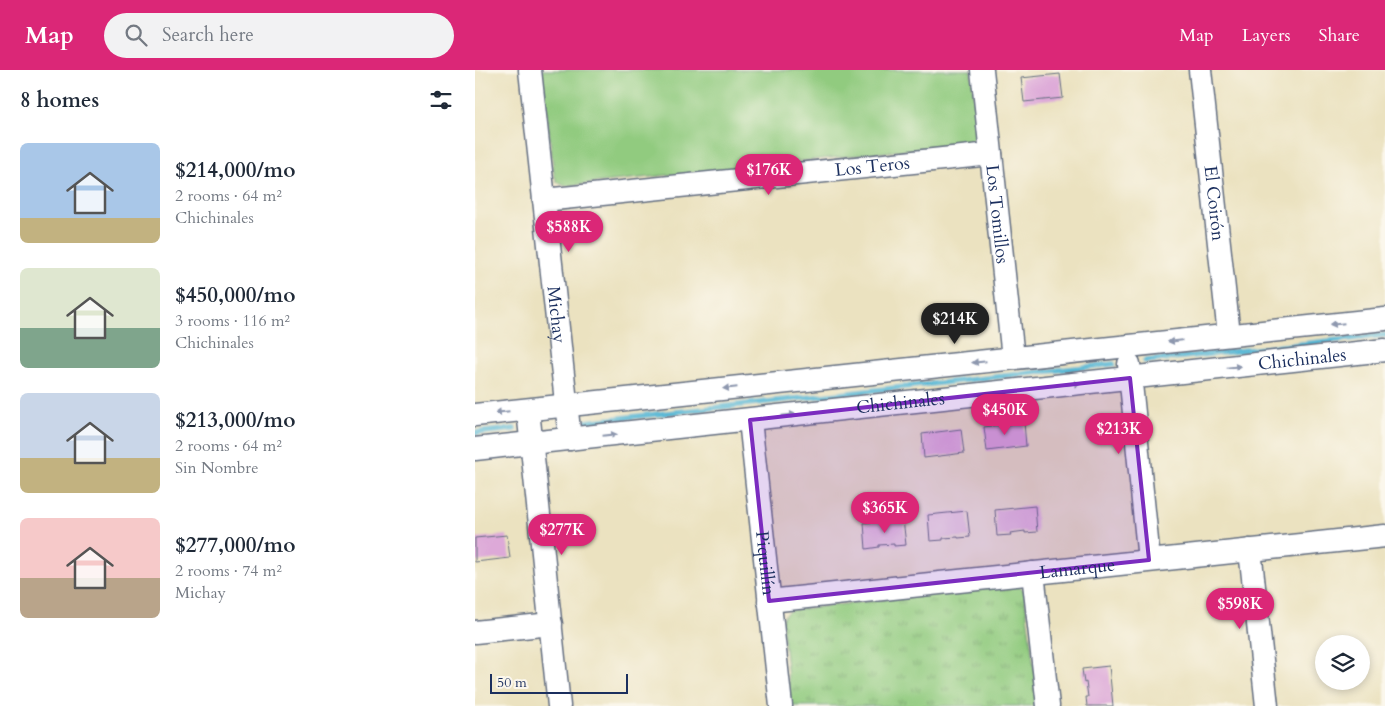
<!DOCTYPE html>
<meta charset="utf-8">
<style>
:root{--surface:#fff;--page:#f2f2f3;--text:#1f2937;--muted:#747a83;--accent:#db2777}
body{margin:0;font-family:Cardo,serif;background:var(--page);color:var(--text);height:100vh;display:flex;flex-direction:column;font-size:19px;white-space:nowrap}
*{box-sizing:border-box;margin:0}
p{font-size:16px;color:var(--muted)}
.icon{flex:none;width:28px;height:28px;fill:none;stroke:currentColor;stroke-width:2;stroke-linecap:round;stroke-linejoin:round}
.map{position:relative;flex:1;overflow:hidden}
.side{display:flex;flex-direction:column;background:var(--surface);width:475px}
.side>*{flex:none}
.fabs{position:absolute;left:840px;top:565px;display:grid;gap:10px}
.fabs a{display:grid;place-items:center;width:55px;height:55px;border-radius:50%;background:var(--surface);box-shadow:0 2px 8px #0003;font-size:25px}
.scale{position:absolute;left:15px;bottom:12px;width:138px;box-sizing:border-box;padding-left:5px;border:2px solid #1b2f5e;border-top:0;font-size:14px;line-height:18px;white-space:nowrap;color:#1b2f5e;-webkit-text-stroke:4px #fbf7ec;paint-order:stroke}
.price{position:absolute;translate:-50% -42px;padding:0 11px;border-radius:18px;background:var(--accent);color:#fff;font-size:16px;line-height:32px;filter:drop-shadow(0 1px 2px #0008)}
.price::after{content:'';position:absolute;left:50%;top:30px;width:15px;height:11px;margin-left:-8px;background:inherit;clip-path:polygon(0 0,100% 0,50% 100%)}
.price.current{background:#222;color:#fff}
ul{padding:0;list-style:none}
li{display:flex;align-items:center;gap:15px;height:125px;padding:0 20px}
li span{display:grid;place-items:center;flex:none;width:140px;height:100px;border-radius:8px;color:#555}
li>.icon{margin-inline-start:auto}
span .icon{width:60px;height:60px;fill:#fffc;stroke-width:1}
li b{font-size:21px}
h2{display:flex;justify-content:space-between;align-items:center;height:60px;padding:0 20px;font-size:21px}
header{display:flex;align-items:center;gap:30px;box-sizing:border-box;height:70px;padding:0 25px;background:var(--accent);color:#fff}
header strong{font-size:24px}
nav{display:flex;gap:28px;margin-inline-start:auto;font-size:18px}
.search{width:350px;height:45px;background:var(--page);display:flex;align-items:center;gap:12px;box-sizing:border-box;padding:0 18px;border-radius:28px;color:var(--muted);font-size:19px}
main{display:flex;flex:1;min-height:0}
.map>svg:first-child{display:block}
.green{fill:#91cb7f;stroke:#567d6e}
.park{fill:url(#park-tufts);stroke:#567d6e}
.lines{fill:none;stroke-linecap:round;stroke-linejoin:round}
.stream{stroke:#55b6d4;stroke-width:5.5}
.building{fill:#dda9d8}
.minor-casing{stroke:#646e80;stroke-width:25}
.minor{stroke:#fff;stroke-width:22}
.oneway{fill:#8d97ae}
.marked{fill:#7b2cbf;fill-opacity:0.2;stroke:#7b2cbf;stroke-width:4;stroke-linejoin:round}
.labels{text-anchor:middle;stroke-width:4;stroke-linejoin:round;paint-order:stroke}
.street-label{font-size:18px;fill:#1b2f5e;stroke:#fbf7ec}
</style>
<header>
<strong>Map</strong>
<div class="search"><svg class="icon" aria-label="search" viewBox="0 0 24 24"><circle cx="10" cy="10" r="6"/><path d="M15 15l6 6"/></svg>Search here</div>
<nav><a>Map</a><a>Layers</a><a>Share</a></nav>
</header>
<main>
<section class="side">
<h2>8 homes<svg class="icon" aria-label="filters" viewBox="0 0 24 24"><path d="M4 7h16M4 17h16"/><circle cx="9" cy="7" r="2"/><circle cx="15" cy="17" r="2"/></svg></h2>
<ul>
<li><span style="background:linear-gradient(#a9c7e8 75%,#c2b280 0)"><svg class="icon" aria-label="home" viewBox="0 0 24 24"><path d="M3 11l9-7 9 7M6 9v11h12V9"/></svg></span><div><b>$214,000/mo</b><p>2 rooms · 64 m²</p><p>Chichinales</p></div></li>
<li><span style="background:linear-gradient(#dfe7d0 60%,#7fa58c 0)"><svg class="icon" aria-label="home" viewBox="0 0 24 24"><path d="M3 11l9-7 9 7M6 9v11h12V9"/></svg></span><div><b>$450,000/mo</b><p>3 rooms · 116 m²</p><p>Chichinales</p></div></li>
<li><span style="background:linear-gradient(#c9d6e8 65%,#c2b280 0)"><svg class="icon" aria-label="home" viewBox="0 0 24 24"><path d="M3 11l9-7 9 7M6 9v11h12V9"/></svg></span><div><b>$213,000/mo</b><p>2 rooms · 64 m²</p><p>Sin Nombre</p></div></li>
<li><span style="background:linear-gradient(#f6c9c9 60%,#b9a48a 0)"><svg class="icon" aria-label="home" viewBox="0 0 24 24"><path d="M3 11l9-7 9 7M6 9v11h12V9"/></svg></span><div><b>$277,000/mo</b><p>2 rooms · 74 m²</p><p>Michay</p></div></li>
</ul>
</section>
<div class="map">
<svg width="910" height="636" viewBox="0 0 910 636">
<defs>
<pattern id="park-tufts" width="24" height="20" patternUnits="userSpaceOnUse" patternTransform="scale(1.25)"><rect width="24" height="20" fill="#91cb7f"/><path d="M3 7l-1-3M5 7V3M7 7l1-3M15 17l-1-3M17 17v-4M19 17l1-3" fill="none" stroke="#76a56b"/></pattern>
</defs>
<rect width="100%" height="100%" fill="#fbf7ec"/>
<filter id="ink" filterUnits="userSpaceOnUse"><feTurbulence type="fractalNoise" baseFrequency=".02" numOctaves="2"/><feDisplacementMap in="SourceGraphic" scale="10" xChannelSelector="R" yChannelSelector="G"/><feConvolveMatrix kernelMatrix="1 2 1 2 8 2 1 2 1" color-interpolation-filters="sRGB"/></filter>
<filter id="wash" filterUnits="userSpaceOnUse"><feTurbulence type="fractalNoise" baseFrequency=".0096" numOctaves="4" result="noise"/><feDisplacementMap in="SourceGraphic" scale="20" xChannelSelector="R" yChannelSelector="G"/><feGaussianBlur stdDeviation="1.12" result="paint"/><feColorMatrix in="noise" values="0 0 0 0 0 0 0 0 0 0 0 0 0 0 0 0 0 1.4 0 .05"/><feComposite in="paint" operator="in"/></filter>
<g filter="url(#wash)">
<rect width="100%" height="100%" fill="#ebe2c0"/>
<!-- green -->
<path class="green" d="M67,0H496L502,63L497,71L488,74L90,116L82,112L79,104Z"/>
<!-- park -->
<path class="park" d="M539,515L543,516L549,521L564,636H316L307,551C309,545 311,542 317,540Z"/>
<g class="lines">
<!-- stream -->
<path class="stream" d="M670,291L910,265
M110,352L638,294
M0,363L39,359"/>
</g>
<g id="blocks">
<!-- building -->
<path class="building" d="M585,4L588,28L549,32L546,8Z
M549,352L551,376L512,381L509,357Z
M486,359L489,383L449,388L447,364Z
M560,436L562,462L550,463V461L535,463L536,465L522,466L520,440Z
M492,441L495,467L483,468V467L468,468V470L455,471L453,445Z
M428,449L431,475L419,476V474L404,475V477L391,479L389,453Z
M32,465L35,488L0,492V468Z
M634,596L638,636H612L611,627H613L611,612L609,613L607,599Z"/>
</g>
</g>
<g filter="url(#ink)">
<use href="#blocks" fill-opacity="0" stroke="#646e80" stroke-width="1"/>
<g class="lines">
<!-- minor casing -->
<g class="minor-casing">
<g id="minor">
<path id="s1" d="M55,0L95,369"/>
<path id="s2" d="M507,0L538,288"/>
<path id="s3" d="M725,0L754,265"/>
<path id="s4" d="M69,130L516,84"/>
<path d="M654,294L674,490"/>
<path d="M53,340L84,636"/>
<path d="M0,345L910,249"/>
<path id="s5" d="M275,350L306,636"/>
<path id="s6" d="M0,379L910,280"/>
<path d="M775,480L792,636"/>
<path d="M558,503L573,636"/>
<path id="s7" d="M294,531L910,466"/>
<path d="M0,562L76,554"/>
</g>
</g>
<!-- minor -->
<use href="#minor" class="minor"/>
</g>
<!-- one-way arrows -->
<defs><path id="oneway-solid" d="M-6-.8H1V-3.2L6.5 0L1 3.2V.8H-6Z" transform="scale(1.25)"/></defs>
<g class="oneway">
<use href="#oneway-solid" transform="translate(862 254) rotate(174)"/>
<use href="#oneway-solid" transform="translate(700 271) rotate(174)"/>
<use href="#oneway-solid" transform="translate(504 292) rotate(174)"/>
<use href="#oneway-solid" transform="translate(759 297) rotate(-6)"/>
<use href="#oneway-solid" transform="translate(598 314) rotate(-6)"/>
<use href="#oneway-solid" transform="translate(255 318) rotate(174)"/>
<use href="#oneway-solid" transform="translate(27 342) rotate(174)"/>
<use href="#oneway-solid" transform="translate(314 345) rotate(-6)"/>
<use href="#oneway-solid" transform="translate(135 365) rotate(-6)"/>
</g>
</g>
<!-- marked area -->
<path class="marked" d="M655,308L674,490L294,531L275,350Z"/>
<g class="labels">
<!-- street labels -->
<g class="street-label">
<text dy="6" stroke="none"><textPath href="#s4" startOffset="330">Los Teros</textPath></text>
<text dy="6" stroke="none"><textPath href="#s3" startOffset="134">El Coirón</textPath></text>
<text dy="6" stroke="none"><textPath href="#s2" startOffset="145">Los Tomillos</textPath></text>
<text dy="6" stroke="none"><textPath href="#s1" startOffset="246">Michay</textPath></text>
<text dy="6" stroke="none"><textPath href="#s6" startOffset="832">Chichinales</textPath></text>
<text dy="6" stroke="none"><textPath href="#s6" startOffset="428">Chichinales</textPath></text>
<text dy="6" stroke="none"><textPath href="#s5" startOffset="144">Piquillín</textPath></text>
<text dy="6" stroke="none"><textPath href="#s7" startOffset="310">Lamarque</textPath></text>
</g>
</g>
</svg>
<div class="fabs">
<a><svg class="icon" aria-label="layers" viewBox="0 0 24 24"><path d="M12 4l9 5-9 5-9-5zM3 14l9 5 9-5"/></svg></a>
</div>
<div class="scale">50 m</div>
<b class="price" style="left:294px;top:126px">$176K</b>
<b class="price" style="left:94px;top:183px">$588K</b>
<b class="price current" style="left:480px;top:275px">$214K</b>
<b class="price" style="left:530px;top:366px">$450K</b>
<b class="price" style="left:644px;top:385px">$213K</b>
<b class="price" style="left:410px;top:464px">$365K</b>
<b class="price" style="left:87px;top:486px">$277K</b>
<b class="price" style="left:765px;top:560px">$598K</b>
</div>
</main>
